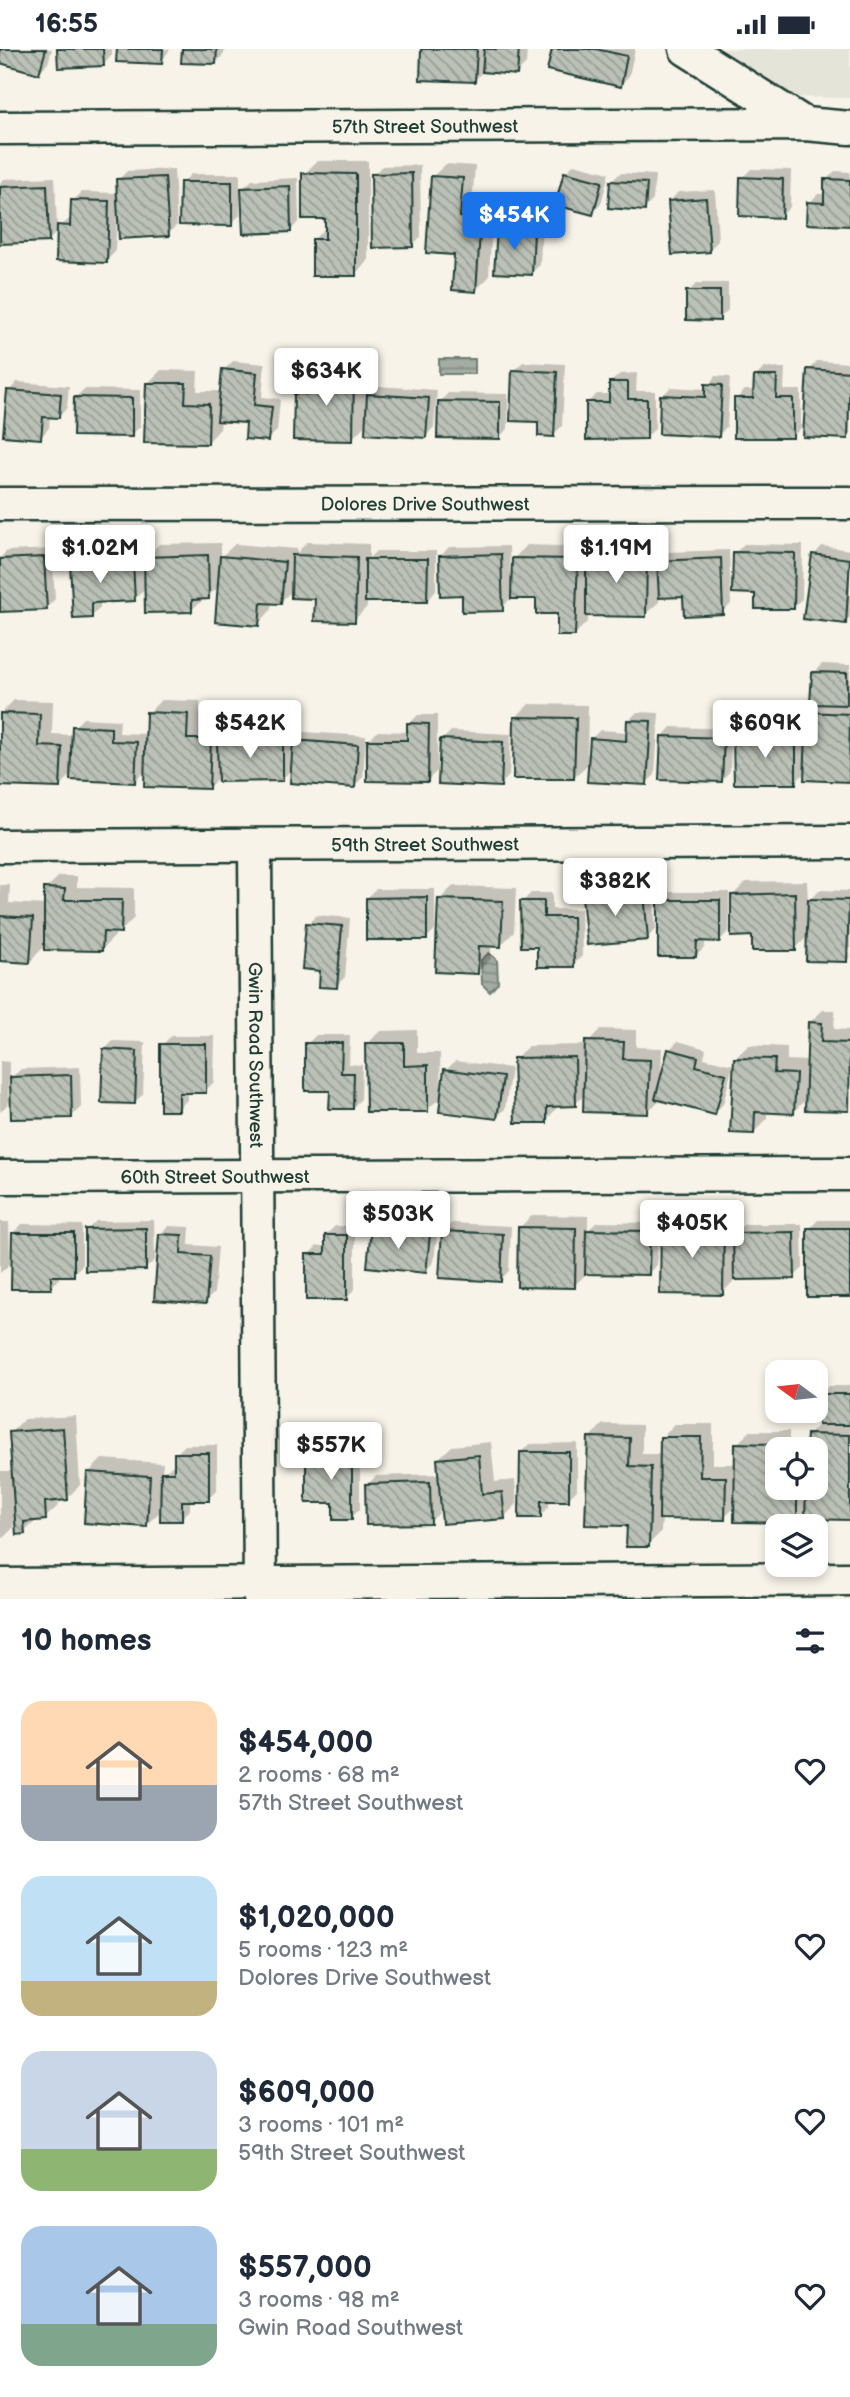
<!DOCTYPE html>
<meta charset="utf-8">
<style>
:root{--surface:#fff;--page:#f2f2f3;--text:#1f2937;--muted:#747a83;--accent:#1a73e8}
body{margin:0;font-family:"Balsamiq Sans",sans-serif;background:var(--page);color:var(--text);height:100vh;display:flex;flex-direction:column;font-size:26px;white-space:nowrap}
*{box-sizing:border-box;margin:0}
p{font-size:23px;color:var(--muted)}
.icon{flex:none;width:38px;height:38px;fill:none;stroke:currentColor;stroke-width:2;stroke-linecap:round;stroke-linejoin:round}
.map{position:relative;height:1550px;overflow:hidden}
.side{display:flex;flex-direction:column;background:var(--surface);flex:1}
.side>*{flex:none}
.needle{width:46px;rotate:285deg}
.fabs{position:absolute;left:765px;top:1311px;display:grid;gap:14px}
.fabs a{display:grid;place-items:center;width:63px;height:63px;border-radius:14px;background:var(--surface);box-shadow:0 4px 10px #0003;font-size:35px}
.price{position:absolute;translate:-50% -60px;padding:0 16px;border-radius:7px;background:#fff;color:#222;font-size:23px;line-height:46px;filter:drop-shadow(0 2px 4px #0008)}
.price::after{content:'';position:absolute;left:50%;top:42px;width:21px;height:16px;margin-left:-10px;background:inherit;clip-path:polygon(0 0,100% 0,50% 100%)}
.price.on{background:var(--accent);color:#fff}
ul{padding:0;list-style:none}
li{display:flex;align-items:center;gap:21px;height:175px;padding:0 21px}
li span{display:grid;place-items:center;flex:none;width:196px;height:140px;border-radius:21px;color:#555}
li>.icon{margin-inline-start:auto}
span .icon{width:84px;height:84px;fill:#fffc;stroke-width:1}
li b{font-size:30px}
h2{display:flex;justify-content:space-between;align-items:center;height:84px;padding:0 21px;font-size:30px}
.status{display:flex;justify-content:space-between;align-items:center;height:49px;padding:0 35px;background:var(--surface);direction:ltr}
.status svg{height:19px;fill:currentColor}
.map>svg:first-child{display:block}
.built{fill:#e5e4d9}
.water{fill:url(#water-rules);stroke:#6f8077;stroke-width:2}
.shadow{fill:#0003}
.building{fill:url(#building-back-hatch);stroke:#1f3d34;stroke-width:2}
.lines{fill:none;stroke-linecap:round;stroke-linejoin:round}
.street-casing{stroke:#1f3d34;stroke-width:37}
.street{stroke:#f7f3e8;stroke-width:32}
.labels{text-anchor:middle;stroke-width:6;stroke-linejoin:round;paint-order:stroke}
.street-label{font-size:19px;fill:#1f3d34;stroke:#f7f3e8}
</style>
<div class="status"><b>16:55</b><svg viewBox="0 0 49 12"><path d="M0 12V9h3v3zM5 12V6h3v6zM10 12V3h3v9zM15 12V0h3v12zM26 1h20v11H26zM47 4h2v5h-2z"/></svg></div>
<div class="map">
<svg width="850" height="1550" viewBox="0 0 850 1550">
<defs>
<pattern id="water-rules" width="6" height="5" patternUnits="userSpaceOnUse" patternTransform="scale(1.75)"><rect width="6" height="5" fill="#a4ada3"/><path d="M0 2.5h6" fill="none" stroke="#858e86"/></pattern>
<pattern id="building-back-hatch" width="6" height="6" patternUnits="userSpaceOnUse" patternTransform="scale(1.75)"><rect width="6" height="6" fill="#bbc1b6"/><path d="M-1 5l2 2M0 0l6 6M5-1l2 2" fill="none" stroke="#979e95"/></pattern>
</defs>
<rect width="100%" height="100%" fill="#f7f3e8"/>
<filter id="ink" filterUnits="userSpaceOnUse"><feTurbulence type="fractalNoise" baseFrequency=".0143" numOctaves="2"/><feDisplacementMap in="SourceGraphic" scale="14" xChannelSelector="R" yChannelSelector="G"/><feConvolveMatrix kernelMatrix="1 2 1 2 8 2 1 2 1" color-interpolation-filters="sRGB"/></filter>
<g filter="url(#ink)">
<!-- built -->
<path class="built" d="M722,0H850V49L792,48Z"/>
<!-- water -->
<path class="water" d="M439,310H475V325H439Z
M489,904L497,911L498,934L490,943L482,935L481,911Z"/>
<!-- shadow -->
<path class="shadow" d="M0,0H52L48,14L39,23L0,13Z
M59,0H112V6L104,15Z
M119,0H170L161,14Z
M183,0H225L224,5L216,14Z
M422,0H527L526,15L517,24L484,21L475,31Z
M554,0H635L629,27L620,36Z
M317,112H368V212L355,225L314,190L327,177V168L304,125Z
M446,115L475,117L472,155L493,156L489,228L476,241L456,204L432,128Z
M574,115L609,124L601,155L592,164L565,124Z
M420,116L421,188L412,196L373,126L382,117Z
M174,120L177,176L168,185L117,162L115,203L106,212L59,181L48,192L0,194V134L4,130L55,128L57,180L72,168L73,152L82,143L118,144V131L127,122Z
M751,120L791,121L790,158L781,167L742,129Z
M835,122L850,123V175L809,154L818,145H826V131Z
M620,124L655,126L653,151L644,160L612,132Z
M191,125H240V166L231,175L182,134Z
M298,129L299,172L291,181L241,141L252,131Z
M715,141L718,192L709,201L670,152L678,143Z
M507,172L542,174L540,216L531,224L499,181Z
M697,234H728V261L719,270L688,243Z
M328,309L367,310L366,349L378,337L437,341L434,378L426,387L367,374L352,390L296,346L309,332L315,333V322Z
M233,312L265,315L262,348L280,350L277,382L268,390L248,373L221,371L220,380L207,394L148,334L161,321L198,322L197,342H222L224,321Z
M817,312L850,314V385L847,388L809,321Z
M523,313L565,315L562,377L553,386L540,371L514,321Z
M764,319H785L784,341H801V379L792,388L736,350L745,341H755V328Z
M637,324L636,342H655V380L646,388L588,353L597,345H611V333L620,325Z
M715,327L730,328L727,377L719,386L662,347L671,338L706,340Z
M17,333L69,337L67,359L58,368L50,367L49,379L41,388L9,342Z
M84,340L140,341V378L131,386L75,349Z
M448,344L508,345V380L499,388L440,353Z
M307,493L369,495V509L376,502H436V542L427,551H367V558L354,571L317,549L293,541L280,553H272L271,561L258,575L220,537L191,561L146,538L135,550L100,552V559L92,567L72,516L81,507L142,504L143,527H146V509L159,495L221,494V508L235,495L297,500V504Z
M601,493H659V512L668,503L729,501L731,555L722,563L685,546L659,547V553L645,566L588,565V572L575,585L559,563L538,548H511L502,560L463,544L441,507L449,498L509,497L510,527H513L514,509L527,496L590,498V504Z
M744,495L803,496L802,550L793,558L757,543L735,504Z
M822,497L850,501V568L845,573L814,506Z
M52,500L55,550L46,559L0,545V509L7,502Z
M822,615L850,616V650L844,656H850V730L806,723L795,733L735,688L744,680H804V694H807L809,664L819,654L813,624Z
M14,651L53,652L52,685L74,686V678L83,669L120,671L119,684L147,685L148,664L161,651L200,652V677L223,678V688L228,683L291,682V705H294L295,692L304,683L366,687L363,728L354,737L293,719L282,730L220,727L209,738L146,721L134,733L72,724L60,737L0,735L1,664Z
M529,655L588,656L587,705H590L591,690L600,681L628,683L629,671L637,663L659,664L655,726L646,734L590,713L574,729L516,668Z
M418,666H437V722L428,731L369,691L378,682L409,683V675Z
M671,678L732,680L730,722L722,731L663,687Z
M451,682L511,685L509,727L500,736L442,691Z
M59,827H77V838L134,839V869L121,882H115V887L102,900L45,897L30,912L0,911V836H10L9,854L46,856V840Z
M807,832L808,853L819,841L850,842V908L847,912L809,886L795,900L754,885L732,847L746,833Z
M652,835L656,880L647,889L584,849L593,840Z
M453,837L516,839L514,883L501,896H491V910L477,923L440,850Z
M376,840H435V881L426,889L367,849Z
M669,843H729V882L720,891H705V898L696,907L660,852Z
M531,844H552V860H581L582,907L573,916L539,896L522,853Z
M317,866L350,869L345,928L336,937L322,920L308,875Z
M823,961H835L834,980L850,981V1059L807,1049L793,1063L767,1062V1070L754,1083L735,1009L749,996L787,998V1011L808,1012L809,974Z
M600,980L636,981V998L662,999L661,1025L669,1001L678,992L706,1000L704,1009L733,1016L723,1055L714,1064L661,1050L647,1063L585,1045L575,1055L559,1056L546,1072L515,1010L528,997L587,996Z
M417,981V1004H440L441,1044L446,1021L455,1012L511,1019L505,1060L497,1068L443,1046L427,1061L367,995L380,982Z
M316,986H350L349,1015L362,1016L361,1050L352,1059L332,1041L307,995Z
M171,987H215L214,1033L205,1042H187V1051L178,1060L162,996Z
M113,992L145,993L143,1045L134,1054L104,1001Z
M0,1012L9,1013L8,1055L0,1063Z
M80,1018L81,1058L72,1067L12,1028L21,1020Z
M676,1163L736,1164V1183L744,1175H802L803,1219L794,1228L735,1231L722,1244L663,1176Z
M533,1166L588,1167V1181L597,1173L658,1174L657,1216L648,1224L588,1223L574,1237L519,1179Z
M154,1171L155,1211L146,1219L87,1181L96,1172Z
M381,1171L438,1177L434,1213L425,1222L372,1180Z
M818,1171H850V1245L809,1180Z
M0,1173H9L10,1215L0,1224Z
M452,1174L511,1177L509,1222L500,1231L443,1182Z
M22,1175L82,1176V1216L73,1225H59V1230L50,1239L13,1184Z
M169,1177L190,1178L189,1196L218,1198L214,1244L205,1253L160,1185Z
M335,1177H355V1240L347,1249L308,1206L317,1197H327L326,1186Z
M829,1337H850V1468L807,1461L796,1472L736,1457L724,1469L662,1468L661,1483L648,1496L628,1475L590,1388L603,1375L642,1376V1405H661L662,1388L675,1375H713V1415H736L737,1395L750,1382H789V1400H777V1438H816V1400H808V1386L820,1374V1346Z
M76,1367L80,1436L67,1449L58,1450L59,1456L45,1469L38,1470L24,1483L14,1470L13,1479L0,1492V1422H13L10,1384L24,1370Z
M491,1393L495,1433L515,1431L517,1455L504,1468L439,1448V1464L430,1473L367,1436L376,1427L440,1425L438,1410L452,1397Z
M577,1394V1441L568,1450H549V1458L540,1467L521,1403L530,1395Z
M316,1395H360V1460L351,1469L334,1452L307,1404Z
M185,1396H217V1441L208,1450H190V1461L181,1470L162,1461L146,1476L89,1423L102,1410L163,1414L162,1424L175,1415L176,1405Z"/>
<!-- building -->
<path class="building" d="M0,0H46L39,25L0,14Z
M57,0H103L104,17L58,19Z
M117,0H163L162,15L116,13Z
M182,0H217L216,15L181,14Z
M421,0H477L475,33L420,31Z
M484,0H519L517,26L482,23Z
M552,0H596L627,7L621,38L547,21Z
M564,123L602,133L593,166L555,156Z
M302,124L356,125V227H312V190H325V170H302Z
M412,124L413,198L372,199L371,125Z
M431,127L463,129L460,168L481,169L476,243L452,241L454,206L426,204Z
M165,128L169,187L119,190L116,130Z
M740,128L783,130L782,169L739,167Z
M824,130L850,131V177L806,175L807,153L824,154Z
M610,132L647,134L645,162L608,159Z
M180,133H232V177L179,176Z
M47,136L49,193L0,195V138Z
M290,137L291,183L243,185L241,139Z
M706,149L710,203L672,206L668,152Z
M71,151L109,152L107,214L56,212L57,176L70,177Z
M497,180L534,182L532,226L494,224Z
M686,242H720V272L686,271Z
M222,320L257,324L254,356L272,358L268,392L245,390L246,374L217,372Z
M807,320L850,323L848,390L803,388Z
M313,321L354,322L353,392L293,391L294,345H313Z
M512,321L557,323L554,388L538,387V373L510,372Z
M754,327H777L776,349H793V389H734V349H753Z
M609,333H628V350H647V390L586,391V353H609Z
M146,334H186L185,354L209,355L208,395L144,394Z
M705,335L722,336L719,388L659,385L660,346L705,348Z
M7,341L61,345L59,369L43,368L41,390L3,387Z
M367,345L429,349L426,389L365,385Z
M74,348L132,349V388L73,387Z
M438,352L500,353V390L437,389Z
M733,503L795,504L794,560H755V545L732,544Z
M501,505L503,562L462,563V546L440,547L439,507Z
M586,505H647L646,568L586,567Z
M812,505L850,510L846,575L803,570Z
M208,506L209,550L192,551V563L145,564L144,508Z
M292,506L357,508L355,573L314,572L315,550L291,549Z
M220,507L285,513L281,555L261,554L259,577L215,573Z
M44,508L47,561L0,563V510Z
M512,509L578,510L575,587H557V565H536V550H511Z
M721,509L723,565L684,567L683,548L659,549L657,512Z
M365,510H428L427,553H365Z
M133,512L135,552L92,554V569L73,570L70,515Z
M812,623L847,624V656L810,655Z
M146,663L188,665L187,690H211L209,740L144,738Z
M807,663L850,665L849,733L804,731Z
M0,664L40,665L39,697L62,698L60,739L0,737Z
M514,668L576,669L574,730H513Z
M627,671L651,672L647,736L587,733L590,689L626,692Z
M407,674L429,675L428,733L367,732V691H407Z
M72,677L111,679V692L137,693L135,734L70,731Z
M661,687L724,689L722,733L659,731Z
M733,688H796V735H734Z
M283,690V732L218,733L217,691Z
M440,690L503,693L501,738L438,735Z
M293,691L358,696L355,739L290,734Z
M44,839L65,840L64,851H122L121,884L103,883L102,902L44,901Z
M644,843L648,891L587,896L582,848Z
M795,844L796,902H752V887L731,888V846Z
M427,848V891H366V849Z
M438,850L503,852L501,898L479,897L478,925L435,923Z
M808,850L849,851L847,913L806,912Z
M658,851H720V893L697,892L696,908H658Z
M520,852H544V868H573L574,918H537V898H521Z
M0,867L33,869L30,914L0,912Z
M306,874L342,877L337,939L319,938L320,922L302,920Z
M808,973L822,974L821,993L850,994L849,1062L805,1061Z
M585,992L624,993L623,1010L650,1011L648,1065L583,1063Z
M305,994H342L341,1024H354L353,1060H329L330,1042H305Z
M365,994H404V1017L428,1016V1063H366Z
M160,995H206V1044H179V1062H160Z
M103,1000L137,1002L135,1055L101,1054Z
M668,1000L698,1008L696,1017L726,1025L715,1066L655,1050Z
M575,1008L576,1057L547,1058V1074H515L513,1009Z
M734,1009L775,1010L774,1024L796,1025L794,1065L755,1063L754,1085L730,1084Z
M444,1020L503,1028L497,1070L439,1063Z
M71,1026L72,1069L11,1070L10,1028Z
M661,1176H724L723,1246L660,1245Z
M518,1178L576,1179L575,1239L517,1238Z
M146,1179V1221L85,1222V1180Z
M371,1179L430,1185L426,1224L367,1218Z
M807,1179H850V1248H807Z
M586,1181L650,1182L649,1226L585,1225Z
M442,1182L503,1185L501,1233L439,1229Z
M794,1183L795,1230L734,1231L733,1184Z
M12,1184H74V1227H51V1240H11Z
M159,1185L182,1186L181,1205L210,1207L206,1255L154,1251Z
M325,1186H347V1251H306V1205H325Z
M818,1345H850V1376H818Z
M63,1379L68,1451L45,1453L46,1471L24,1473L25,1485L16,1486L9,1383Z
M807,1385L850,1386V1471L805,1470L806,1438H816V1400H806Z
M588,1388L630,1389L629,1417L651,1418L649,1498H626L627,1477L585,1476Z
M660,1388H701L700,1428H726L725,1471L659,1470Z
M735,1394L776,1395L777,1438H797V1474L734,1473Z
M306,1403H352V1471H333V1454H306Z
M520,1403H569V1452H541V1469H519Z
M174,1404H209V1452H182V1472H160L161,1423H174Z
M479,1406L482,1445L502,1443L505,1470L442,1475L437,1410Z
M87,1423L150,1427L147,1478L84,1474Z
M430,1433L431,1475L366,1476L365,1435Z"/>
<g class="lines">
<!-- street casing -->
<g class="street-casing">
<g id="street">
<path d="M686,0L805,75"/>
<path id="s1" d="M0,79L805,75L850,79"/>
<path id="s2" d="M0,455L850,454"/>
<path id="s3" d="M0,797L850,793"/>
<path id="s4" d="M255,798L260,1550"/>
<path id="s5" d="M0,1128L850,1125"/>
<path d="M0,1536L850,1530"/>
</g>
</g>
<!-- street -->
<use href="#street" class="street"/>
</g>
</g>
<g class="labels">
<!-- street labels -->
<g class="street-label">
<text dy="7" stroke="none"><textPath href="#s1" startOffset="425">57th Street Southwest</textPath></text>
<text dy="7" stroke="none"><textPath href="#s2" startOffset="425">Dolores Drive Southwest</textPath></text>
<text dy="7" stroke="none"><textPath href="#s3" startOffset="425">59th Street Southwest</textPath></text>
<text dy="7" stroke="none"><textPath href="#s4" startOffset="208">Gwin Road Southwest</textPath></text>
<text dy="7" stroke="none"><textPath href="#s5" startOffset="215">60th Street Southwest</textPath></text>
</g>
</g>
</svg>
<div class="fabs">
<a><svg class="needle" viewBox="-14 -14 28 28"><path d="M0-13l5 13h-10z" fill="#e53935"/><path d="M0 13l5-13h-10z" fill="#747a83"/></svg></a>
<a><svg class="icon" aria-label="locate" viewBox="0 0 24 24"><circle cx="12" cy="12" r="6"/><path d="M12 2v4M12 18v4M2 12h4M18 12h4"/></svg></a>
<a><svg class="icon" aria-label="layers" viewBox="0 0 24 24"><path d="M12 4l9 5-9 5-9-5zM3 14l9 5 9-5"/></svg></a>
</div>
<b class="price on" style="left:514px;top:203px">$454K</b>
<b class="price" style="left:326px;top:359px">$634K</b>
<b class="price" style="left:100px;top:536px">$1.02M</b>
<b class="price" style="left:616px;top:536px">$1.19M</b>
<b class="price" style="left:250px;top:711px">$542K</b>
<b class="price" style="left:765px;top:711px">$609K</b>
<b class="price" style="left:615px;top:869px">$382K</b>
<b class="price" style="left:398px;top:1202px">$503K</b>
<b class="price" style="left:692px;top:1211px">$405K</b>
<b class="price" style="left:331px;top:1433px">$557K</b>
</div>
<section class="side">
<h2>10 homes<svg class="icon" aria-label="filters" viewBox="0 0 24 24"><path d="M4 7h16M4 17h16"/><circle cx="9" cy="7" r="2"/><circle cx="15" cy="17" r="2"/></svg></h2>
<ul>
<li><span style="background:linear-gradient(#ffd9b3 60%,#9aa5b1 0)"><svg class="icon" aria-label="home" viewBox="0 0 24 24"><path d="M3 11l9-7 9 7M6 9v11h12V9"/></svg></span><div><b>$454,000</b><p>2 rooms · 68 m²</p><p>57th Street Southwest</p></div><svg class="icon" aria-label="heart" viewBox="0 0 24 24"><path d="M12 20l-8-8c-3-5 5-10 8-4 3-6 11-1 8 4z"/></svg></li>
<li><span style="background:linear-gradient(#bfe0f5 75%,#c2b280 0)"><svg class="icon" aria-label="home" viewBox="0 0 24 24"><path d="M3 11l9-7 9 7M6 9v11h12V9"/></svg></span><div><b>$1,020,000</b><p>5 rooms · 123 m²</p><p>Dolores Drive Southwest</p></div><svg class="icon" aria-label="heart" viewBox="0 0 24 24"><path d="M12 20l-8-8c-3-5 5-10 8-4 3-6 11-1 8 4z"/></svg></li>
<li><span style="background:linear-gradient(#c9d6e8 70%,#8fb573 0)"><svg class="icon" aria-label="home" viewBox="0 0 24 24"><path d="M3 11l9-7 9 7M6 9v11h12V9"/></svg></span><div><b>$609,000</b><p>3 rooms · 101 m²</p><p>59th Street Southwest</p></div><svg class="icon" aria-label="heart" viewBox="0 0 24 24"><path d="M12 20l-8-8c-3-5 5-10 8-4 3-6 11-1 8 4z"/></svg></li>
<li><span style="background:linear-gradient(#a9c7e8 70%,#7fa58c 0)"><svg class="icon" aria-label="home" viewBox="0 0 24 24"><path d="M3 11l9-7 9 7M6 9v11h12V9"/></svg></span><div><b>$557,000</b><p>3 rooms · 98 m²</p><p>Gwin Road Southwest</p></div><svg class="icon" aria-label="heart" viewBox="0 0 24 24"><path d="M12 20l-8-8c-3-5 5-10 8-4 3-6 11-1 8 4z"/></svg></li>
</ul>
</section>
